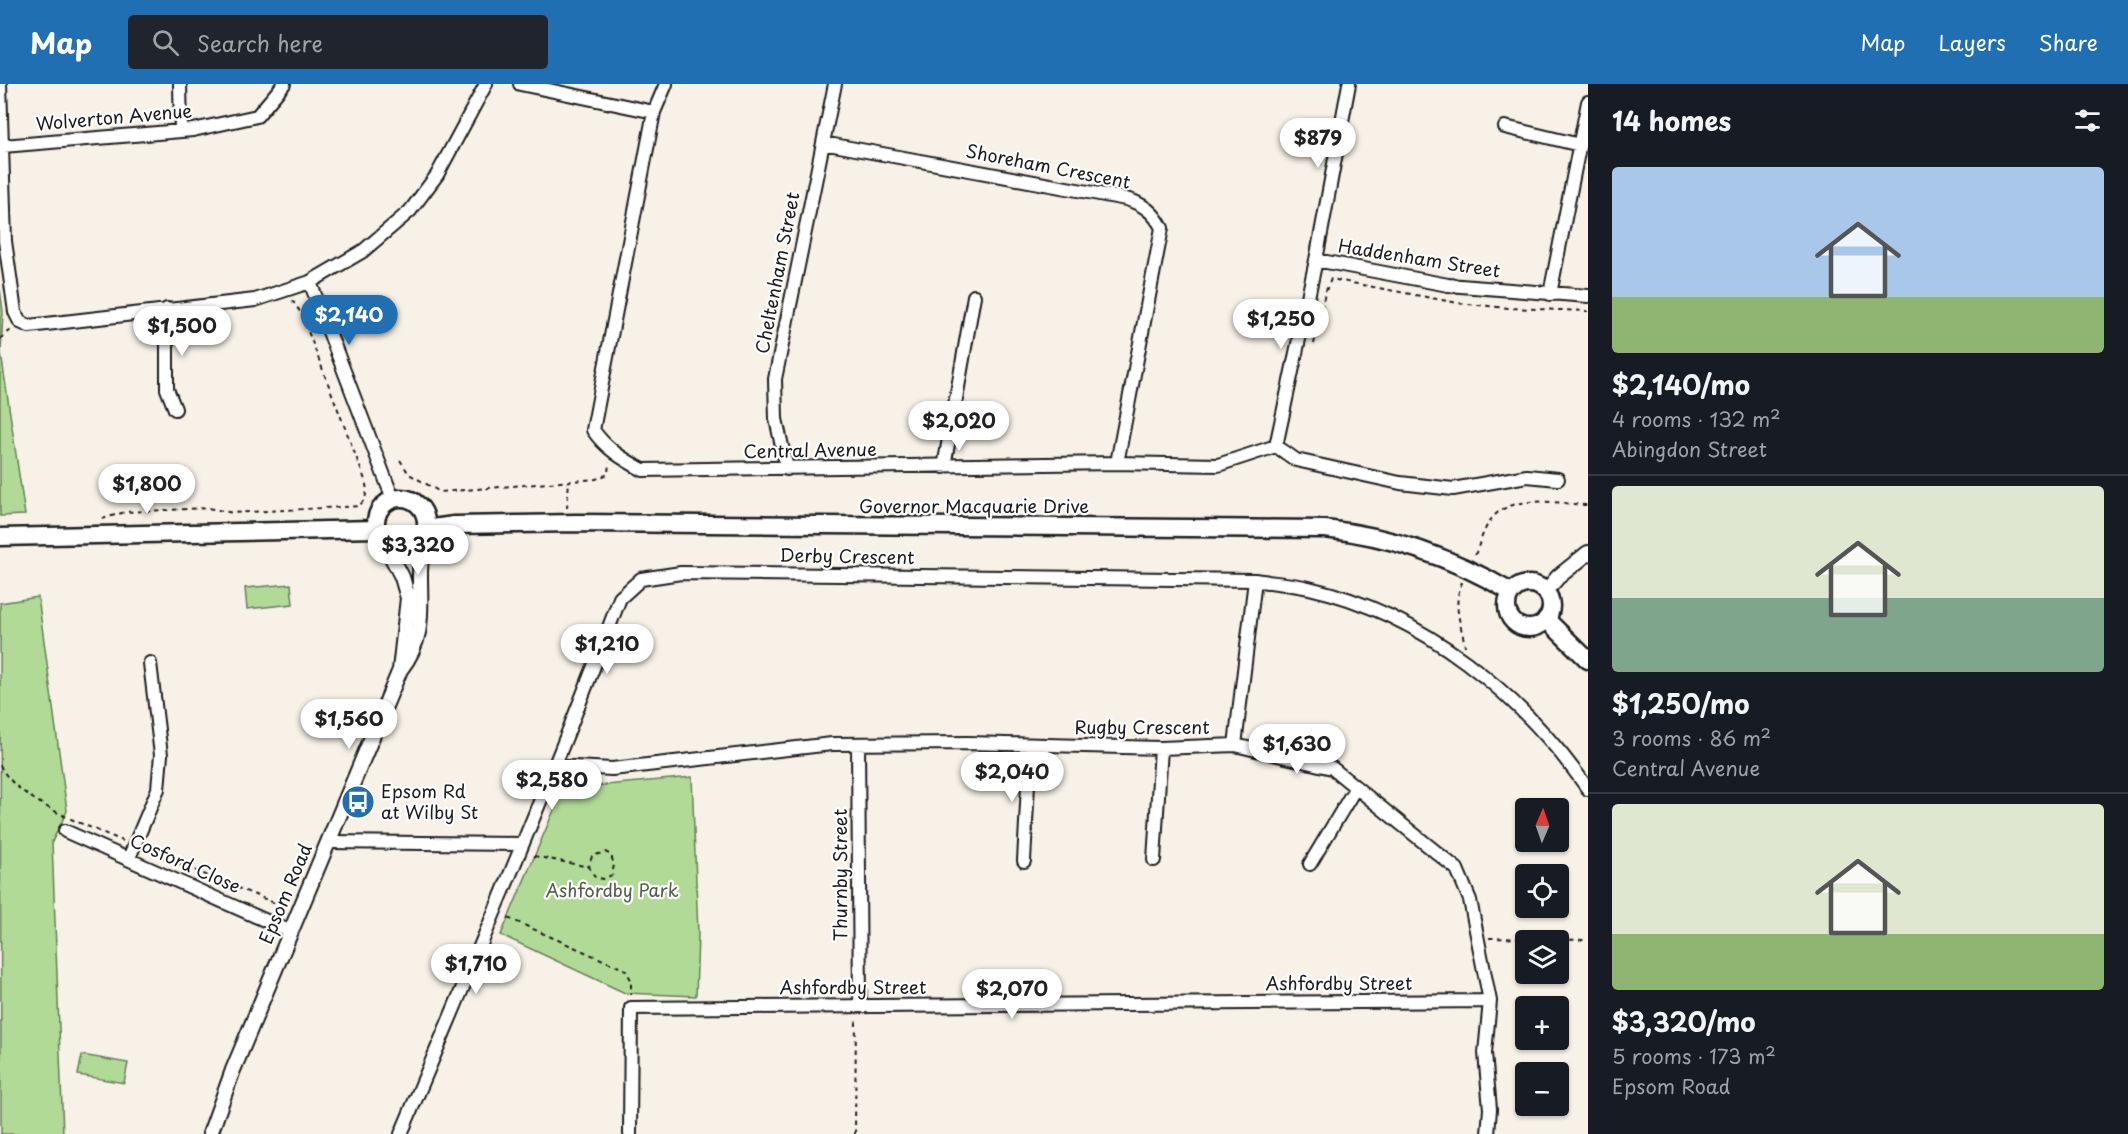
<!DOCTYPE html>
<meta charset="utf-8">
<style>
:root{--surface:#171b24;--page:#20242c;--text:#f1f3f6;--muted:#9ea1a6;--line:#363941;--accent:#1f6fb2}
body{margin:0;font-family:"Playpen Sans",sans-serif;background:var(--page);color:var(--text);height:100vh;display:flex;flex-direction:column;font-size:22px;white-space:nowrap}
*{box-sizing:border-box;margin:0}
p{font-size:20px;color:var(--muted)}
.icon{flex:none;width:33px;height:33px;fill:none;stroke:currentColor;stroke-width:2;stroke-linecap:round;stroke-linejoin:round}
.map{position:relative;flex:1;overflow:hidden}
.details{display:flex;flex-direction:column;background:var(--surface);width:540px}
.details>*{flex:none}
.needle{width:39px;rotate:2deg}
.buttons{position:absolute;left:1515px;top:714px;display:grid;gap:12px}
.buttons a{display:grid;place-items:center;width:54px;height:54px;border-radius:6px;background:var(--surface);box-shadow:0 2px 4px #0004;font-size:30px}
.price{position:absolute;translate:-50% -51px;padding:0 14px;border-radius:21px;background:#fff;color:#222;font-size:20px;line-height:39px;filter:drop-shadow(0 2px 3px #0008)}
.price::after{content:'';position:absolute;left:50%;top:36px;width:18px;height:14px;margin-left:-9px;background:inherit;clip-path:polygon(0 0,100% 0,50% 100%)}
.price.on{background:var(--accent);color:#fff}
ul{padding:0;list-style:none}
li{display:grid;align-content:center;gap:12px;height:318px;padding:0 24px}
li+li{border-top:2px solid var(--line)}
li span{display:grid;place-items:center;height:186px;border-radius:6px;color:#555}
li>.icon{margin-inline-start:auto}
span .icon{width:108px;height:108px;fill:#fffc;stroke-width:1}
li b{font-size:26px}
h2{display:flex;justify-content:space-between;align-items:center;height:72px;padding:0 24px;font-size:26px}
header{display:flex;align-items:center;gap:36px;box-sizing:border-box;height:84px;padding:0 30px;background:var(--accent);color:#fff}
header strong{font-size:28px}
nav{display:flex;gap:33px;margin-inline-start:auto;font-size:21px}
.search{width:420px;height:54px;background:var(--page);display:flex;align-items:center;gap:15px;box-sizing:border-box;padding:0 21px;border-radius:6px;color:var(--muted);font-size:22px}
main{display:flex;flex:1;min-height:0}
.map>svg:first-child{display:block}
.green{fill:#b1da97;stroke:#667b5a;stroke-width:1.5}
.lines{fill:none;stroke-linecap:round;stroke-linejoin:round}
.minor-casing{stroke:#1c1c1c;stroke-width:16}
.tertiary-casing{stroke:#1c1c1c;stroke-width:18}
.secondary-casing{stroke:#1c1c1c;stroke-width:21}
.path{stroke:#1c1c1c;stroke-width:2;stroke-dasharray:4.5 4.5;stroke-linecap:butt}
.minor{stroke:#fff;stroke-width:12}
.tertiary{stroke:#fff;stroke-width:14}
.secondary{stroke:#fff;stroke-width:16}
.labels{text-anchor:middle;stroke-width:4.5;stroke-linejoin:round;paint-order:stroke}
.street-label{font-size:18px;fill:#1c1c1c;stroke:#fff}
.poi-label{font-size:18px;fill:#1c1c1c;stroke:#fff;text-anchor:start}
.park-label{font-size:18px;fill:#505e47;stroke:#fff}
</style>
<header>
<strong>Map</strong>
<div class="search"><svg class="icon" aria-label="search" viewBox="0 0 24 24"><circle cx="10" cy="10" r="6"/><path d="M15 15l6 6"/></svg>Search here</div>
<nav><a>Map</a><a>Layers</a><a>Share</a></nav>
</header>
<main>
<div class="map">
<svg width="1588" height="1050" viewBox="0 0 1588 1050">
<rect width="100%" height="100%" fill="#f7f1e8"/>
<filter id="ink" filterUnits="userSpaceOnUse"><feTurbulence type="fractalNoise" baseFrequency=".0167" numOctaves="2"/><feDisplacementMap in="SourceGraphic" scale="12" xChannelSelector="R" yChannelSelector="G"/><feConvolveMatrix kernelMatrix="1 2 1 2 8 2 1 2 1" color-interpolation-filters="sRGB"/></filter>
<g filter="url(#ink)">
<!-- green -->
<path class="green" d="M0,205L3,228L1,269L25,431L0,432Z
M291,500L293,520L247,525L245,504Z
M38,513L67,727L52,758L63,1050H1L0,519Z
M692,693L698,850L696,912L625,909L501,851L563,705Z
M82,971L128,979L124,999L78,991Z"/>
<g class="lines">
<!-- minor casing -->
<g class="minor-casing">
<path id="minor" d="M0,0L5,157L15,228L20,238L29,242L255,216L310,198L363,167L410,127L437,91L486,0
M180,0L181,47
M520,0L654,28
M666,0L654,28L593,346C606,365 623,375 643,386L1117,379L1218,381L1276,362
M1505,43L1580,61
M823,59L1126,115C1143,120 1154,128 1162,144L1117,379
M3,62L193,46L257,32L284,0
M1316,176L1448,201L1588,212
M310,198L393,415
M1550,210L1588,18
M167,225V305L175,325
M1276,362L1316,176L1349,0
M1276,362L1296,376L1400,399L1453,405L1527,392L1558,395
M944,383L974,212
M787,385L776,335L775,295L835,0
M858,660L860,922
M1235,661L1255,496
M556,682L612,685L832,660L968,659L1161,664L1235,661L1332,684L1457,785L1470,816L1490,917L1485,969L1490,1025L1488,1050
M65,747L289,847
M328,758L521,760
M129,774L158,705L161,671L150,579
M1154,776L1161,664
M1024,777L1030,662
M1310,780L1356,703
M401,1050C476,872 552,695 620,514L641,495L681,489L1255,496C1272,499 1291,500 1309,504C1424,530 1521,610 1588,705
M630,1050L631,924L1490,917"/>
</g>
<!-- tertiary casing -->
<g class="tertiary-casing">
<path id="tertiary" d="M384,458L402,493L408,514L400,586
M1546,507L1558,493L1588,469
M210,1050L233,986L400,586C425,554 420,528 420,490C420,478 422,465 423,452"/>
</g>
<!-- secondary casing -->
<g class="secondary-casing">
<path id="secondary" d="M376 439a25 25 0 1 1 50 0a25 25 0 1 1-50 0Z
M426,445L454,441L577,439L1325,445C1392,452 1453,474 1511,508
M0,453L376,445
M1507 522a22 22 0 1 1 44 0a22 22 0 1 1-44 0Z
M1546,535L1588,576"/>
</g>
<!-- path -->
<path class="path" d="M0,255L11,246
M1314,260L1325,209L1331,195L1458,219L1508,224L1588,227
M400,376L409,390L440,408L596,395L608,390L609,378
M567,424L569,397
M102,435L125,428L208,424L233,429L359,422C367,414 368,407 365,396L301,229L292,216
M1475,471C1480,459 1484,443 1493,433C1515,409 1560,420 1588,421
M1462,498C1452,522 1461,539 1465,562
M0,681C16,717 88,742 123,757
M145,766L277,820L275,828
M534,772L589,783L592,772L605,768L611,771L614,781L612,791L603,795L595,793L589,783
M508,834L626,886L631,896V911
M1489,854L1588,856
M266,860L269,851
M855,1050L856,934"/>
<!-- minor -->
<use href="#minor" class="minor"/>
<!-- tertiary -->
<use href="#tertiary" class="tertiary"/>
<!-- secondary -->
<use href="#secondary" class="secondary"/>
</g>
</g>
<!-- icons -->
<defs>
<g id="bus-disc" transform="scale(1.725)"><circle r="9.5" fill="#1f6fb2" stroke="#fff"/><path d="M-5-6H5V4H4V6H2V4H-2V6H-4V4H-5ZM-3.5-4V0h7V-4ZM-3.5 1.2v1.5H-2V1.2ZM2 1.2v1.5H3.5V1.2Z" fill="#fff"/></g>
</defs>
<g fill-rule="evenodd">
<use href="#bus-disc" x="358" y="718"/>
</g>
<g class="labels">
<!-- street labels -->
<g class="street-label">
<text transform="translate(114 34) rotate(-5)" y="6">Wolverton Avenue</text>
<text transform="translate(1048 83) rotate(11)" y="6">Shoreham Crescent</text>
<text transform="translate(1419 175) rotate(9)" y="6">Haddenham Street</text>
<text transform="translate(778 189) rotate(-79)" y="6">Cheltenham Street</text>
<text transform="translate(810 367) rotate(-1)" y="6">Central Avenue</text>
<text x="974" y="429">Governor Macquarie Drive</text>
<text transform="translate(847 473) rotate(1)" y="6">Derby Crescent</text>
<text x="1142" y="650">Rugby Crescent</text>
<text transform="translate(185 780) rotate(24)" y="6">Cosford Close</text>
<text transform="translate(841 791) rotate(-90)" y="6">Thurnby Street</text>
<text transform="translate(286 810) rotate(-67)" y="6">Epsom Road</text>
<text x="1339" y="906">Ashfordby Street</text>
<text x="853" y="910">Ashfordby Street</text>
</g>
<!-- poi labels -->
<g class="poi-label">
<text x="381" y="714">Epsom Rd<tspan x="381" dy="21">at Wilby St</tspan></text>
</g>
<!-- park labels -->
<g class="park-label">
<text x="612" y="813">Ashfordby Park</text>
</g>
</g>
</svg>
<div class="buttons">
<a><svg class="needle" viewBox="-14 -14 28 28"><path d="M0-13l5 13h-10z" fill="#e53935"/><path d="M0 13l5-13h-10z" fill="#9ea1a6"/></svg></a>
<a><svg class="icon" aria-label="locate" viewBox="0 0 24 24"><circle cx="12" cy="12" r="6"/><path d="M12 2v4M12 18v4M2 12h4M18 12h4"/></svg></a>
<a><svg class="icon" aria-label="layers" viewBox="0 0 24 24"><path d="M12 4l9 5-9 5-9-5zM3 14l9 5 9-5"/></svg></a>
<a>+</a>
<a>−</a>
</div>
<b class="price" style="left:1318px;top:85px">$879</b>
<b class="price on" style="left:349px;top:262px">$2,140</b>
<b class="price" style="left:1281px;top:266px">$1,250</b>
<b class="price" style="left:182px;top:273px">$1,500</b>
<b class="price" style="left:959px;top:368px">$2,020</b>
<b class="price" style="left:147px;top:431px">$1,800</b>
<b class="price" style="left:418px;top:492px">$3,320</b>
<b class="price" style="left:607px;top:591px">$1,210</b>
<b class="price" style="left:349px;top:666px">$1,560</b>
<b class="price" style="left:1297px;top:691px">$1,630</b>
<b class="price" style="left:1012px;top:719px">$2,040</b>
<b class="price" style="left:552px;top:727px">$2,580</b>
<b class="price" style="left:476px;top:911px">$1,710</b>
<b class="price" style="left:1012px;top:936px">$2,070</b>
</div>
<section class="details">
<h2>14 homes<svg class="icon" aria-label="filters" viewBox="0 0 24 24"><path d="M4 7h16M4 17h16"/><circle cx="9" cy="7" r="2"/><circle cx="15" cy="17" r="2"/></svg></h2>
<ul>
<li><span style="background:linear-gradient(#a9c7e8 70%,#8fb573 0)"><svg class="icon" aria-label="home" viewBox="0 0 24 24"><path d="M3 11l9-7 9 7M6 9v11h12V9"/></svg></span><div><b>$2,140/mo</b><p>4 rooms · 132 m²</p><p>Abingdon Street</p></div></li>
<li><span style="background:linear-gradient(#dfe7d0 60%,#7fa58c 0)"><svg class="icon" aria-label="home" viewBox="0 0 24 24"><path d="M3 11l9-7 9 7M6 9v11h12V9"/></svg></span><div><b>$1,250/mo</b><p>3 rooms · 86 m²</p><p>Central Avenue</p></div></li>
<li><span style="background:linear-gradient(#dfe7d0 70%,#8fb573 0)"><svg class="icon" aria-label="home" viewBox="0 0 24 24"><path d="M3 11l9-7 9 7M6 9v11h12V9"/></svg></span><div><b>$3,320/mo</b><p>5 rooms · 173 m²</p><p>Epsom Road</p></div></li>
</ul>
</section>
</main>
